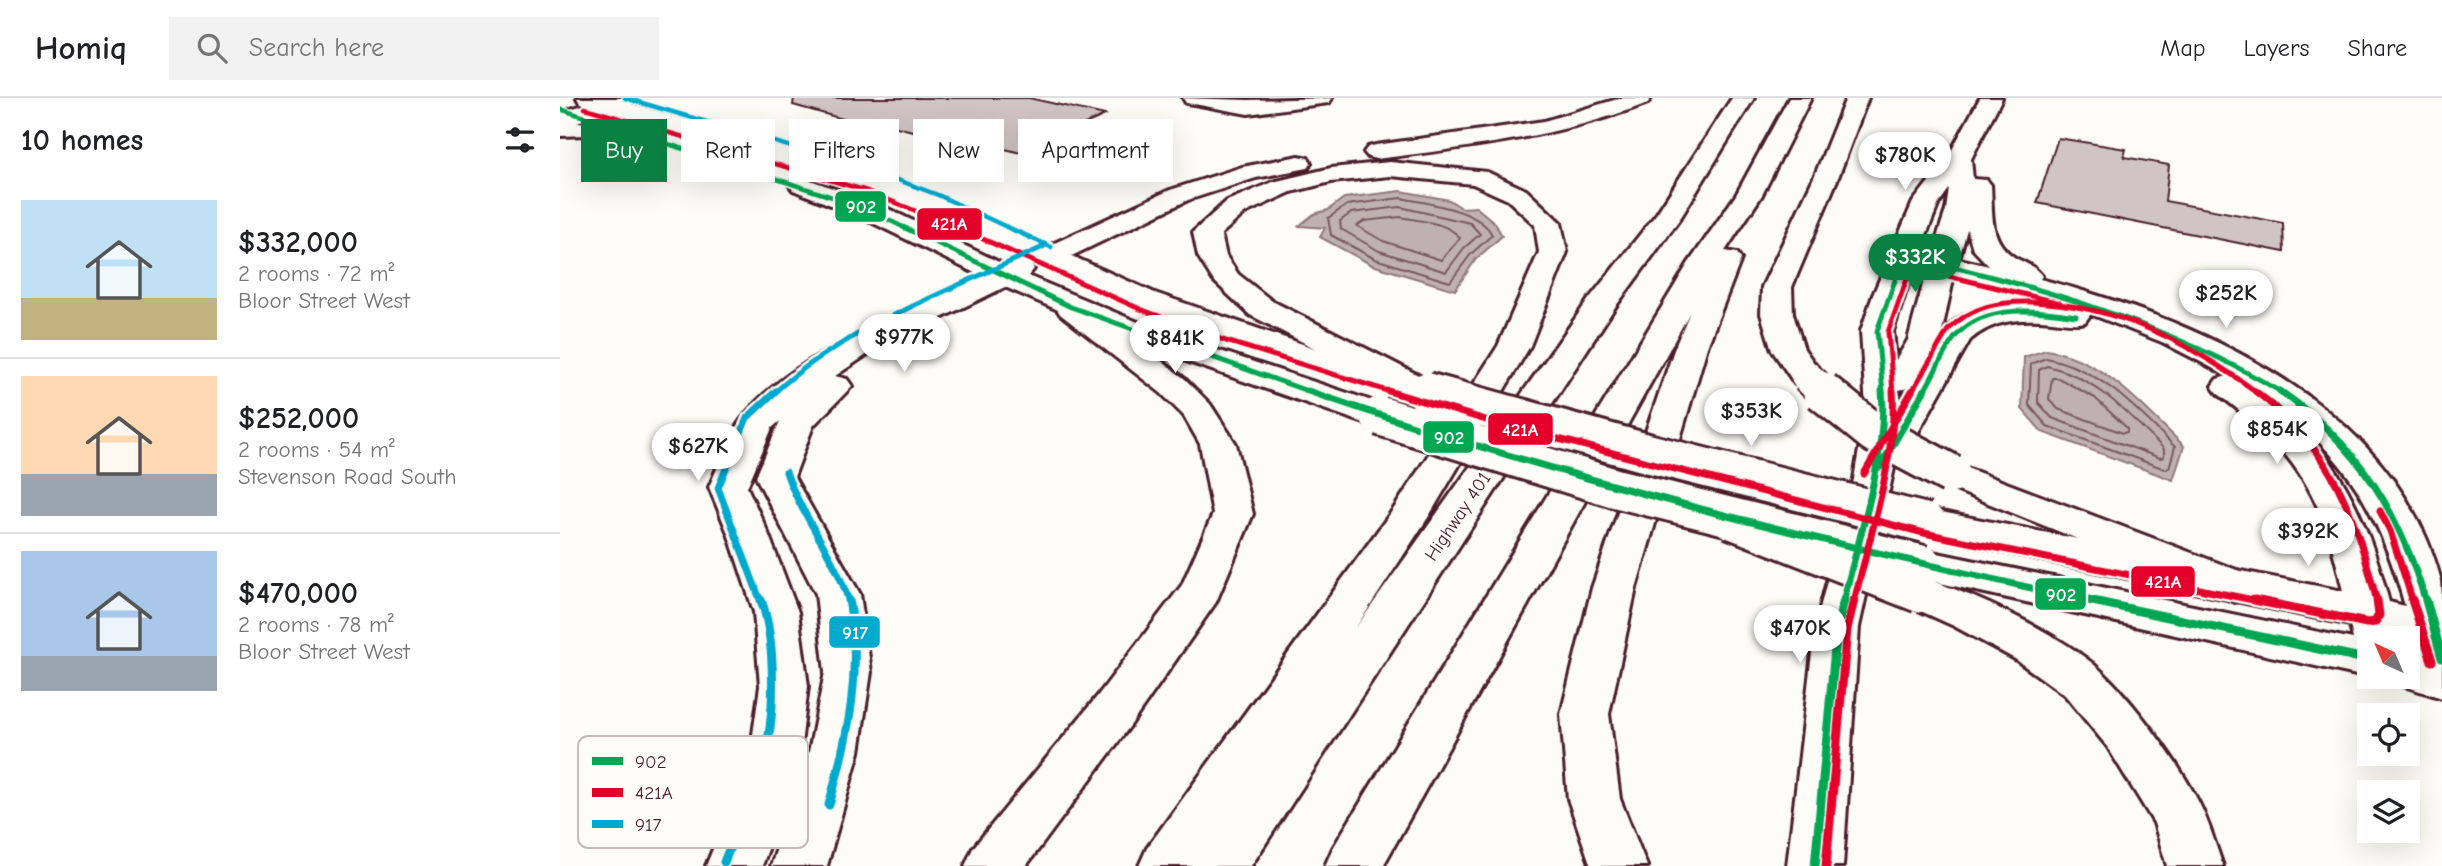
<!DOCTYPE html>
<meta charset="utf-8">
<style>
:root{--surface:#fff;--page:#f2f2f2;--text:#202124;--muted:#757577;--line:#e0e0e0;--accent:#0b8043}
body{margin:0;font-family:"Comic Neue",sans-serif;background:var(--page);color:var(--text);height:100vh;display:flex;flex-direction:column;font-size:26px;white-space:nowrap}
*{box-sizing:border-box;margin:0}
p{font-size:23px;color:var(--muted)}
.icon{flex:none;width:38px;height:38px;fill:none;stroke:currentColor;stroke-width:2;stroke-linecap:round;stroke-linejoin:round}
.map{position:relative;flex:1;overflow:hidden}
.details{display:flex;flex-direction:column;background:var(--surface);width:560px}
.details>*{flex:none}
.hud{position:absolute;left:21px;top:21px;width:665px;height:63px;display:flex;gap:14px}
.needle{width:46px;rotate:316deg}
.buttons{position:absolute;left:1797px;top:528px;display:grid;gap:14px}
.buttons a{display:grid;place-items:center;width:63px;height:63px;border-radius:0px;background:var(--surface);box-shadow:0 7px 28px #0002;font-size:35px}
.price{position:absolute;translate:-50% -60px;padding:0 16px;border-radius:24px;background:#fff;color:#222;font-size:23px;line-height:46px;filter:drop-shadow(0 2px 4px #0008)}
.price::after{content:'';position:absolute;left:50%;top:42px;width:21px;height:16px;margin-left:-10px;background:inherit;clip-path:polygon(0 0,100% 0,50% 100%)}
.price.active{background:var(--accent);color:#fff}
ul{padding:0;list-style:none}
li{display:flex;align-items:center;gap:21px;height:175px;padding:0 21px}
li+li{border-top:2px solid var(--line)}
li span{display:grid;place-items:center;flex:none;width:196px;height:140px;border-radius:0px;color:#555}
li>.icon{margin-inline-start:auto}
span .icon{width:84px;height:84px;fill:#fffc;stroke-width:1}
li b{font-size:30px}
h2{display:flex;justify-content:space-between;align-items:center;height:84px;padding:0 21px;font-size:30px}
.pill{padding:0 24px;border-radius:0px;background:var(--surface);box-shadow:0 7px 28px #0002;font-size:24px;line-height:63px}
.pill.active{background:var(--accent);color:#fff}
header{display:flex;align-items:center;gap:42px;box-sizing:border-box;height:98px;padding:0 35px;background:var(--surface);border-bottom:2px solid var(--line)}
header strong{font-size:33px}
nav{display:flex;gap:38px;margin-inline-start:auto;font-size:24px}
.search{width:490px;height:63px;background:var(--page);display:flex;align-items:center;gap:18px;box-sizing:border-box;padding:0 24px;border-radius:0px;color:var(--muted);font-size:26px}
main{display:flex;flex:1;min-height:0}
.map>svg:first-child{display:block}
.water{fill:#c0b1b1;stroke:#91777b;stroke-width:2}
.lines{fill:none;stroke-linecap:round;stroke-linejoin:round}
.shore{stroke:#795961;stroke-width:2}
.building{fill:#d0c5c4;stroke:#4a1f2b;stroke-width:2}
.minor-casing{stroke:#4a1f2b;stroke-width:6}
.major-casing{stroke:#4a1f2b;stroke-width:6}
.highway-casing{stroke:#4a1f2b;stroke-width:6}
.minor{fill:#fdfcf7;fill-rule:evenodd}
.major{fill:#fdfcf7;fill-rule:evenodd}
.highway{fill:#fdfcf7;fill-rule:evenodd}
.major-bridge-far1-casing{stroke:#4a1f2b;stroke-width:35;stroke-linecap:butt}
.major-bridge-casing{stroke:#4a1f2b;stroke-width:44;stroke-linecap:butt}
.highway-bridge-far1-casing{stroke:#4a1f2b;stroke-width:35;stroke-linecap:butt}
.highway-bridge-casing{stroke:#4a1f2b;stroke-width:44;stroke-linecap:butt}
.major-bridge-far1{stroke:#fdfcf7;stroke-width:31}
.major-bridge{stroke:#fdfcf7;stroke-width:38}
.highway-bridge-far1{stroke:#fdfcf7;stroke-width:31}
.highway-bridge{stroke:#fdfcf7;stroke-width:38}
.bus-1-far3-casing{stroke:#fdfcf7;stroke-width:8}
.bus-1-far2-casing{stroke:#fdfcf7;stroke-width:10}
.bus-1-far1-casing{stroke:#fdfcf7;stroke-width:12}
.bus-1-casing{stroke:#fdfcf7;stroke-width:14}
.bus-2-far3-casing{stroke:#fdfcf7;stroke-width:8}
.bus-2-far2-casing{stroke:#fdfcf7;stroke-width:10}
.bus-2-far1-casing{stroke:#fdfcf7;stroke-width:12}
.bus-2-casing{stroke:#fdfcf7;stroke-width:14}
.bus-3-far3-casing{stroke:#fdfcf7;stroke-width:8}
.bus-3-far2-casing{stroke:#fdfcf7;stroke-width:10}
.bus-3-far1-casing{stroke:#fdfcf7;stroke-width:12}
.bus-3-casing{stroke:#fdfcf7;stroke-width:14}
.bus-1-far3{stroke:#00a651;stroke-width:4.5}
.bus-1-far2{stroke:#00a651;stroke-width:5}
.bus-1-far1{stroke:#00a651;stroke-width:7}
.bus-1{stroke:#00a651;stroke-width:9}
.bus-2-far3{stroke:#e4002b;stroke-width:4.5}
.bus-2-far2{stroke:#e4002b;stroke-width:5}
.bus-2-far1{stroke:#e4002b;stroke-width:7}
.bus-2{stroke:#e4002b;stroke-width:9}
.bus-3-far3{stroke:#00a9ce;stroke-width:4.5}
.bus-3-far2{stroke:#00a9ce;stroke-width:5}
.bus-3-far1{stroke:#00a9ce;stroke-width:7}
.bus-3{stroke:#00a9ce;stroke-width:9}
.labels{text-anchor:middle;stroke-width:5;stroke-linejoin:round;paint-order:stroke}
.street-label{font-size:19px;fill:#4a1f2b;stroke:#fdfcf7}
.key{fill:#fdfcf7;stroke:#c7baba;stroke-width:2}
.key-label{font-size:19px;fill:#4a1f2b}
.line-badge{stroke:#fdfcf7;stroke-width:2.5}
.badge-label{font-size:19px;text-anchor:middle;font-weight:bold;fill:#fff}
</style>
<header>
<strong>Homiq</strong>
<div class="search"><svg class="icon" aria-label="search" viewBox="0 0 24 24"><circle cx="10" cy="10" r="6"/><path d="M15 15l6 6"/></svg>Search here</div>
<nav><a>Map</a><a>Layers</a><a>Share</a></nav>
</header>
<main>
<section class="details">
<h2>10 homes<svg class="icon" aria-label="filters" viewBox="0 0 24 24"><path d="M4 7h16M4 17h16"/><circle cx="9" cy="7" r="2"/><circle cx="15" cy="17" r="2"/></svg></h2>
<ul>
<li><span style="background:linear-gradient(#bfe0f5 70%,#c2b280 0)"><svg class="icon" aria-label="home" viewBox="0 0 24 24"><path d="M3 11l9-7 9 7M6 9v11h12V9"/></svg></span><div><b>$332,000</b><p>2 rooms · 72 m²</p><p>Bloor Street West</p></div></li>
<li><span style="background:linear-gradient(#ffd9b3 70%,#9aa5b1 0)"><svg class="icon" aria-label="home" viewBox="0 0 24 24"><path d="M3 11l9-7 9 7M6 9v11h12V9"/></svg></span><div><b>$252,000</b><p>2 rooms · 54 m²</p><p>Stevenson Road South</p></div></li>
<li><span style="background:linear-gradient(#a9c7e8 75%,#9aa5b1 0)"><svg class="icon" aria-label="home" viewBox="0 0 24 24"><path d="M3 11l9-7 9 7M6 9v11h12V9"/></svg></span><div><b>$470,000</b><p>2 rooms · 78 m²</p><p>Bloor Street West</p></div></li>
</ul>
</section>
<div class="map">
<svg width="1882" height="768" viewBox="0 0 1882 768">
<rect width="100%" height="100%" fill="#fdfcf7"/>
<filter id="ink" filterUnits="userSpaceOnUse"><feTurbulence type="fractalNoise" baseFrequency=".0143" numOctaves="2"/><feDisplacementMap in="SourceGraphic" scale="14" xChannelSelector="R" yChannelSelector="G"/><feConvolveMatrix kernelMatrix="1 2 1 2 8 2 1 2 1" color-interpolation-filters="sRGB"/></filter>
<g filter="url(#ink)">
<!-- water -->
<path class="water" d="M841,93L889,102L902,110L916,109L935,125L942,138L916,161L895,192L812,167L760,139L765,130L739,128L754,116L768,112L784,100Z
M1486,252C1544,260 1584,310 1624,348L1613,382L1482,334L1462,311L1464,259Z"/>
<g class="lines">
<!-- shore -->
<path class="shore" d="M841,100C867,105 921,112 932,137L911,156L890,184L815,161L771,137L768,120L787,107Z
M840,109L910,125L920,136L904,150L886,174L819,153L781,131L780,123L791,115Z
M840,119C859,123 888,124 900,140L881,162L823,143L797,128L804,123Z
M1486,260C1541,271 1577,311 1615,349L1609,370L1605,371L1487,328L1469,307L1471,266Z
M1487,268C1537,279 1569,317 1604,351V359L1600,360L1492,320L1478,304L1479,272Z
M1492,280H1498L1535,300L1567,330V334L1563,335L1498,311L1489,301Z"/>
</g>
<!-- building -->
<path class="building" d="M234,0H469L545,17L461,55L388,37L380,40L333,28L322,32L233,7Z
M1498,40L1566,51L1564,59L1609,67L1605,103L1723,125L1724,154L1477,105Z"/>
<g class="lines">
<!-- minor casing -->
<g class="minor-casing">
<path id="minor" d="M45,0H77L74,5L17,24L81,30L84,35L81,40L73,42L27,37L0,38L1,14Z
M623,0L688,2L772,0L769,5L761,6L688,16L634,6L626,5Z"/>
</g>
<!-- major casing -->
<g class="major-casing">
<path id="major" d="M17,0H51L319,78L383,101L595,195L760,252L866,283L871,290L866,297L854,300L736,266L573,207L365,113L301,88L20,5Z
M1420,0H1442L1411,61L1413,81L1427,82L1431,87C1433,116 1428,141 1454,159C1464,165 1475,168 1482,178L1480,181C1641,223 1835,306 1881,483C1882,494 1882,508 1882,520C1882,546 1882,573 1882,600L1831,584L1829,579H1848V553L1858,555L1855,544L1838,539L1810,541V579H1812L1810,580L1348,478L1342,467L1348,456L1363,452L1793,541L1790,527L1352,435L1346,425L1352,415L1366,411L1783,493C1761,394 1739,357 1657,295L1652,288L1657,281L1668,278L1602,244L1528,215L1530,217L1525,224C1513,227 1504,224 1492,223C1461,220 1434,221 1410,242L1343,361L1334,370L1299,529L1283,768H1227L1255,529L1294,381L1306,311L1301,233L1313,197L1353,104L1388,59ZM1389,91L1386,112L1372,155L1360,152L1379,105ZM1407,131L1413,151L1429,168L1399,161ZM1354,168L1367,171L1348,242L1336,262L1333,233ZM1394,177L1499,205C1460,201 1406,201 1381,237ZM1348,290L1341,303L1339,292ZM1729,318C1796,369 1823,429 1845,508L1829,504C1810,432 1786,369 1729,318Z
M242,79L320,107L445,167L459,162L469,165L474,171L468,178L597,232L833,310L838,318L833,326L820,329L807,326L574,245L445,189L311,254L275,278L287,281L292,288L253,328L234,379L300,496L311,574L299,654L267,768H211L249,654L265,574L256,496L196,379L220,323L212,330L187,389L208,435L238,514L248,588L239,664L202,768H146L189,664L200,588L194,514L168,435L149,389C159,367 167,341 181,322C226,259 352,210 421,178L301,119L233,92L229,87L233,82Z"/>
</g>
<!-- highway casing -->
<g class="highway-casing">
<path id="highway" d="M1061,0H1091L1088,5C1000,39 909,49 816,61L808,59L804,54L808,49L816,47L984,23Z
M1172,0H1194L1121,119L1053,212L691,768H579L587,750L835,409L938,248L979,154L975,127L948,102L913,86L830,78L771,84L731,94L685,115L661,136L666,158L678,176L712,203L878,287L883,294L878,301L866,304L854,301L690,217L653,182L638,158L633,134L667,103L713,84L771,70L830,64L927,74L966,92L1001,125L1007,154L970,248L869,418L795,531L1029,201L1097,115Z
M1229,0H1251L1202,97L1165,153L1177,155L1181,161L1147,249L1076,490L1049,616L1060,701L1087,768H1031L1008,701L1001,616L1032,490L1115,249L1130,214L823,768H765L773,750L1128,166L1176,97Z
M1286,0H1308L1279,77L1232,189L1233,216L1244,251L1264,279L1259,286L1247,289L1235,286L1212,252L1201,216L1202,189L1255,77Z
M739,58L748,60L751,65L748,70L696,80L628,102L497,165L487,168L477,165L473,159L477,153L610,92L682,69Z
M511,200L522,202L625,281L650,306L676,346L693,416L656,504L570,628L466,768H405L413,750L536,600L622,487L653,416L640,346L624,318L601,295L500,216L496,209L500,202Z
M1391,364L1690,477L1697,488L1690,499L1675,504L1378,385L1372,376L1378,367Z
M1360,479C1412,495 1499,535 1539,571C1572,601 1618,664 1638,703C1649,724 1655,746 1663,768H1607L1594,725L1547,648L1505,597L1455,561L1394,528L1345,506L1338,495L1345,484Z"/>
</g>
<!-- minor -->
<use href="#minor" class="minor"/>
<!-- major -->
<use href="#major" class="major"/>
<!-- highway -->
<use href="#highway" class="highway"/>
<!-- major-bridge-far1 casing -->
<g class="major-bridge-far1-casing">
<path id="major-bridge-far1" d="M866,294L870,295"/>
</g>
<!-- major-bridge casing -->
<g class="major-bridge-casing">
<path id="major-bridge" d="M866,294L1087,355L1366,425
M820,318L1055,390L1363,467"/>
</g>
<!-- highway-bridge-far1 casing -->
<g class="highway-bridge-far1-casing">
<path id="highway-bridge-far1" d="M1247,279L1264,295"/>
</g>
<!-- highway-bridge casing -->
<g class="highway-bridge-casing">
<path id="highway-bridge" d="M1262,293L1314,335L1391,376
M1171,421L1360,495"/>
</g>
<!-- major-bridge-far1 -->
<use href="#major-bridge-far1" class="major-bridge-far1"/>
<!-- major-bridge -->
<use href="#major-bridge" class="major-bridge"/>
<!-- highway-bridge-far1 -->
<use href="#highway-bridge-far1" class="highway-bridge-far1"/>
<!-- highway-bridge -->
<use href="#highway-bridge" class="highway-bridge"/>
<!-- bus-1-far3 casing -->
<g class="bus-1-far3-casing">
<path id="bus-1-far3" d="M0,11L300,108L347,131"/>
</g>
<!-- bus-1-far2 casing -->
<g class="bus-1-far2-casing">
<path id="bus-1-far2" d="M343,129L511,209L753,295
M1323,295L1317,233L1344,157C1477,188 1605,224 1723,295
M1363,295C1374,277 1383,254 1396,238C1424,205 1479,212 1516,218"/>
</g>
<!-- bus-1-far1 casing -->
<g class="bus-1-far1-casing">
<path id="bus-1-far1" d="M748,293C1006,382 1270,447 1536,504
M1720,293C1800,348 1838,412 1866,504
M1320,369L1364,293
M1283,504C1298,444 1328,353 1322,293"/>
</g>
<!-- bus-1 casing -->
<g class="bus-1-casing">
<path id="bus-1" d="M1528,502L1810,562
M1866,502L1882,560
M1255,768L1277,529L1284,502"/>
</g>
<!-- bus-2-far3 casing -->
<g class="bus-2-far3-casing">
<path id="bus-2-far3" d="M25,10L307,93L400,131"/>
</g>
<!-- bus-2-far2 casing -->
<g class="bus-2-far2-casing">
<path id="bus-2-far2" d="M396,129L580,211L666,243L834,295
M1333,295L1328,234L1351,169L1500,205
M1351,295L1388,232C1411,208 1440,203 1472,204C1557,207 1630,245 1698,295"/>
</g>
<!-- bus-2-far1 casing -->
<g class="bus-2-far1-casing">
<path id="bus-2-far1" d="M828,293L936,325L1364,435L1703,504
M1695,293C1773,352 1794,413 1817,504
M1304,376L1352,293
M1820,413L1830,433L1853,504
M1294,504C1309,441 1337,357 1333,293"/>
</g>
<!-- bus-2 casing -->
<g class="bus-2-casing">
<path id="bus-2" d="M1694,502L1807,525L1815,524L1819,517L1817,502
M1852,502L1872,563
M1266,768L1287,531L1294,502"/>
</g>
<!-- bus-3-far3 casing -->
<g class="bus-3-far3-casing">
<path id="bus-3-far3" d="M65,0L314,73L378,97L451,131"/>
</g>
<!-- bus-3-far2 casing -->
<g class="bus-3-far2-casing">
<path id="bus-3-far2" d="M447,129L491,149
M214,295C282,231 398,189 483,149"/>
</g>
<!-- bus-3-far1 casing -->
<g class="bus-3-far1-casing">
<path id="bus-3-far1" d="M226,374C242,420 275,457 289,504
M201,504L158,390L187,320L216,293"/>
</g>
<!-- bus-3 casing -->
<g class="bus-3-casing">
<path id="bus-3" d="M269,707C288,638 303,573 289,502
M164,764C177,731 193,697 203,663C216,622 216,542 201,502"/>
</g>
<!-- bus-1-far3 -->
<use href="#bus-1-far3" class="bus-1-far3"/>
<!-- bus-1-far2 -->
<use href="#bus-1-far2" class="bus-1-far2"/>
<!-- bus-1-far1 -->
<use href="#bus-1-far1" class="bus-1-far1"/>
<!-- bus-1 -->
<use href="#bus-1" class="bus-1"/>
<!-- bus-2-far3 -->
<use href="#bus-2-far3" class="bus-2-far3"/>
<!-- bus-2-far2 -->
<use href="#bus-2-far2" class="bus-2-far2"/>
<!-- bus-2-far1 -->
<use href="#bus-2-far1" class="bus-2-far1"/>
<!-- bus-2 -->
<use href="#bus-2" class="bus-2"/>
<!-- bus-3-far3 -->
<use href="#bus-3-far3" class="bus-3-far3"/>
<!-- bus-3-far2 -->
<use href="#bus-3-far2" class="bus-3-far2"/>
<!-- bus-3-far1 -->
<use href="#bus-3-far1" class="bus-3-far1"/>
<!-- bus-3 -->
<use href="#bus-3" class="bus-3"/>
</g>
</g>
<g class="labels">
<!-- street labels -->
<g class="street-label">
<text transform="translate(897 418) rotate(-56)" y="7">Highway 401</text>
</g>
</g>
<!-- legend -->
<rect x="18" y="638" width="230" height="112" rx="10" class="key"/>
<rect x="32" y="659" width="31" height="8" fill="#00a651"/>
<rect x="32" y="690" width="31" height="9" fill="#e4002b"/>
<rect x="32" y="722" width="31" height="8" fill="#00a9ce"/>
<g class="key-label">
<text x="75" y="670">902</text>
<text x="75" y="701">421A</text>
<text x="75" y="733">917</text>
</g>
<g class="line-badge">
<rect x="274" y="92" width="53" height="33" rx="7" fill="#00a651"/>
<rect x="356" y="109" width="67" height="34" rx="7" fill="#e4002b"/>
<rect x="927" y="314" width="67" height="34" rx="7" fill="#e4002b"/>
<rect x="862" y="322" width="53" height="34" rx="7" fill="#00a651"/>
<rect x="1570" y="467" width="66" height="33" rx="7" fill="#e4002b"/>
<rect x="1474" y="479" width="53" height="34" rx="7" fill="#00a651"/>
<rect x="268" y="517" width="53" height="34" rx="7" fill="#00a9ce"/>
</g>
<g class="badge-label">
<text x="301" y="115">902</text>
<text x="389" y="132">421A</text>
<text x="960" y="338">421A</text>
<text x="889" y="346">902</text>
<text x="1603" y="490">421A</text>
<text x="1501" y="503">902</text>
<text x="295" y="541">917</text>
</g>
</svg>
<div class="buttons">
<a><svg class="needle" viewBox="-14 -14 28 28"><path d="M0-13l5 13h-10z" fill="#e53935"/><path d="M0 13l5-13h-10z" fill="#757577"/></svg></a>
<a><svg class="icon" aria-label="locate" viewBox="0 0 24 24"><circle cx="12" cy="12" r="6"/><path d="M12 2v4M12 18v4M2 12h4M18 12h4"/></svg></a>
<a><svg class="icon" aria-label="layers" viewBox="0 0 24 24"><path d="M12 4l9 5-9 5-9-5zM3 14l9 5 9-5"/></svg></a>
</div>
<b class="price" style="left:1345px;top:94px">$780K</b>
<b class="price active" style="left:1355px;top:196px">$332K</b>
<b class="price" style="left:1666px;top:232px">$252K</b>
<b class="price" style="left:344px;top:276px">$977K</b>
<b class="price" style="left:615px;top:277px">$841K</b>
<b class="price" style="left:1191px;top:350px">$353K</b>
<b class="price" style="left:1717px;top:368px">$854K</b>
<b class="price" style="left:138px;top:385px">$627K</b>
<b class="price" style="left:1748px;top:470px">$392K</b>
<b class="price" style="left:1240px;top:567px">$470K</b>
<div class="hud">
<a class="pill active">Buy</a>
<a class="pill">Rent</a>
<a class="pill">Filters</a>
<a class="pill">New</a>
<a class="pill">Apartment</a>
</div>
</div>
</main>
